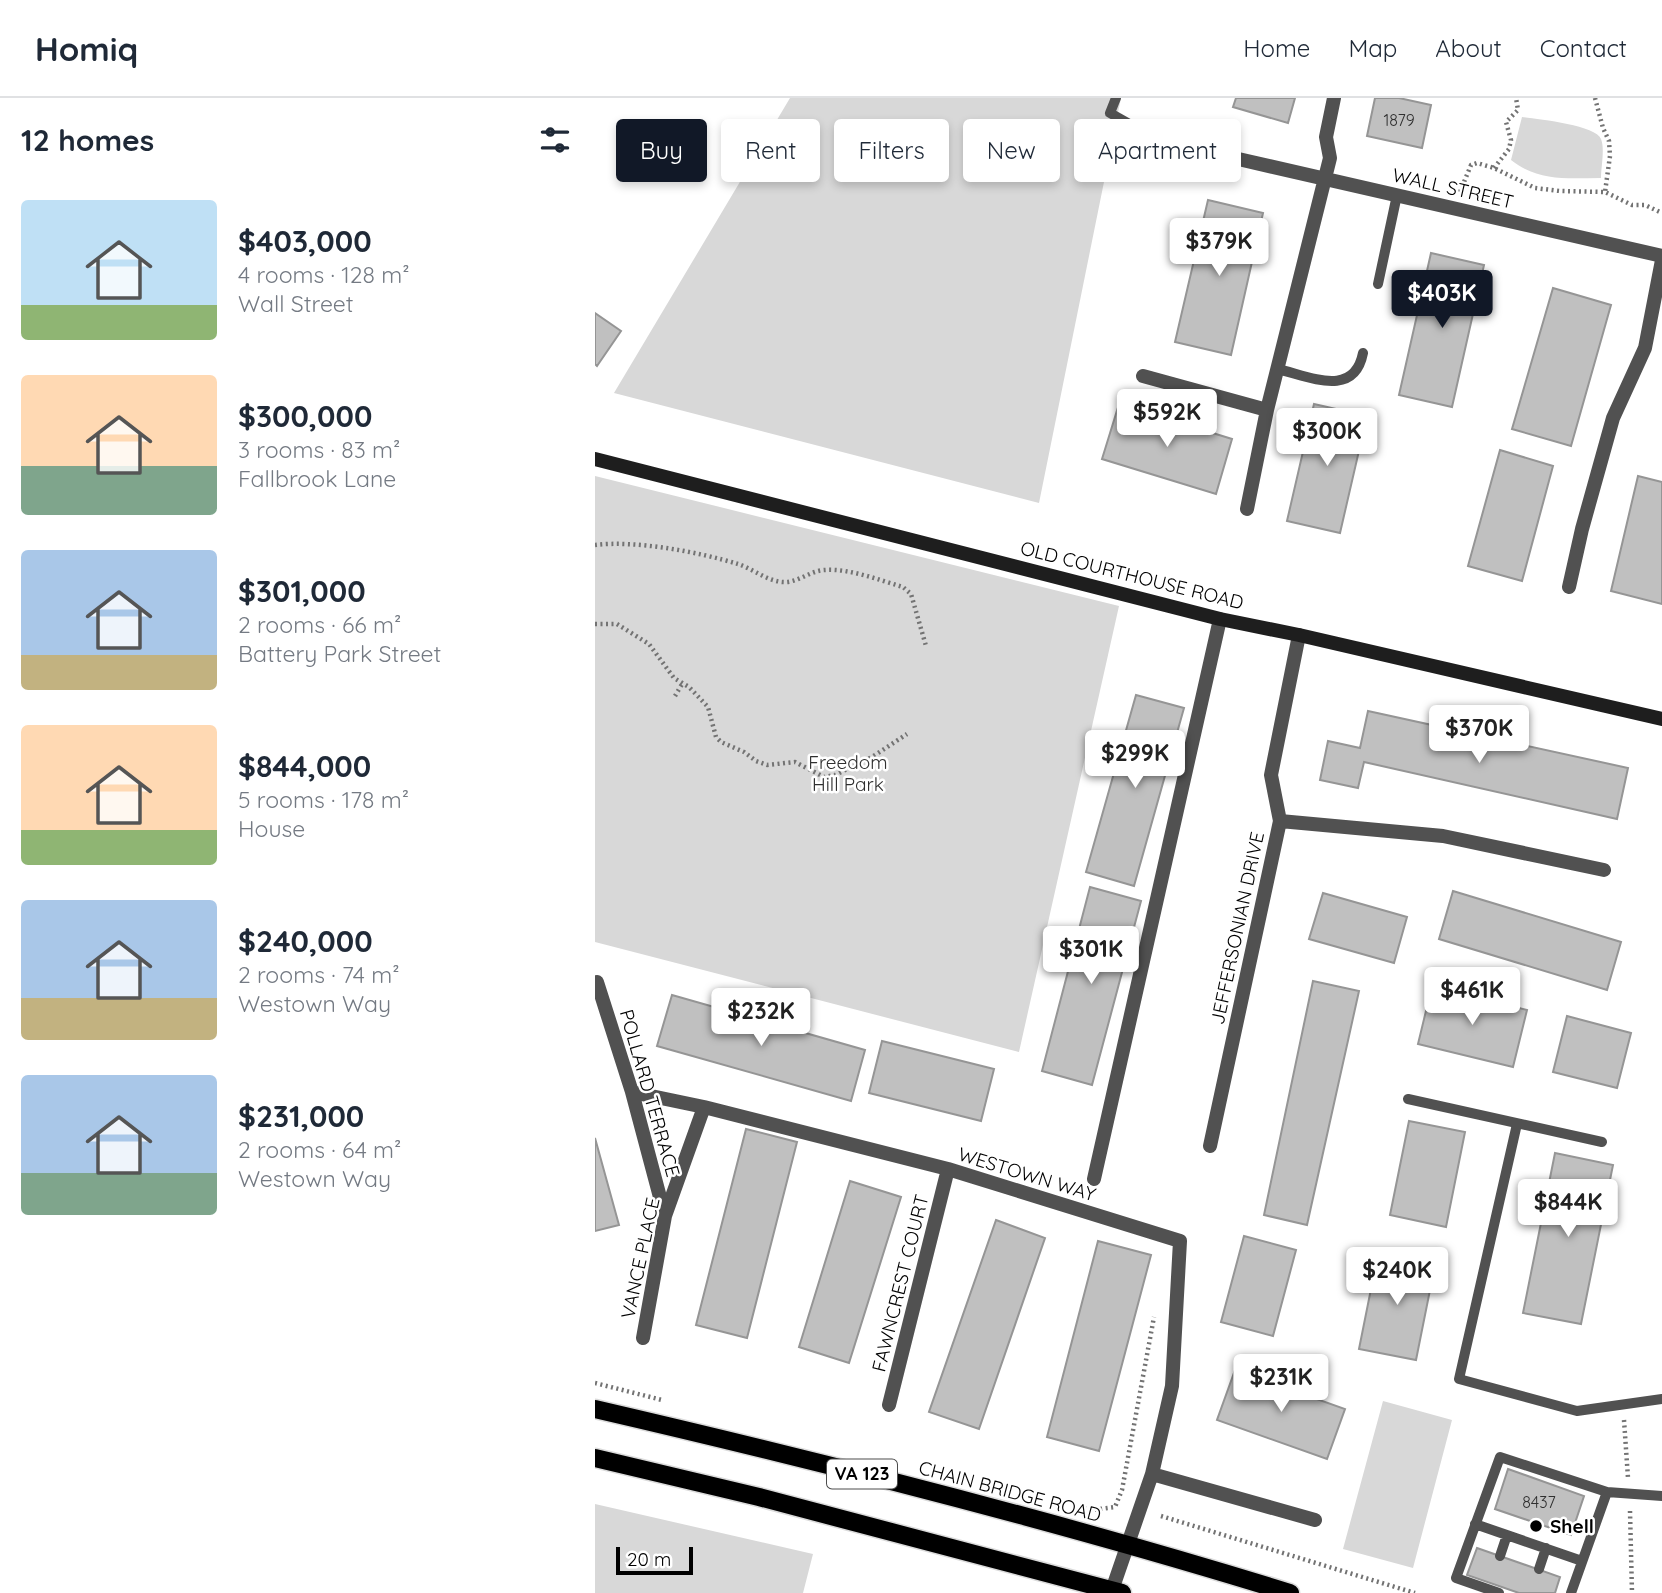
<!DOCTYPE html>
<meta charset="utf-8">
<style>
:root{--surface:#fff;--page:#f6f6f7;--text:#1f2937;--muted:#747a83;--line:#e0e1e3;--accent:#111827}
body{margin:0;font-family:Quicksand,sans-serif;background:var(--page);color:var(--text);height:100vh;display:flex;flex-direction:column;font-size:26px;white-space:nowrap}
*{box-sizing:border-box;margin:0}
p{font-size:23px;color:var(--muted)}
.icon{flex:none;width:38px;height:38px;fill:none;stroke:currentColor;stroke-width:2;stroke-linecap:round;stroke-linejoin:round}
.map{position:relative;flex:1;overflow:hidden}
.drawer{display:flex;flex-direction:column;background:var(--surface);width:595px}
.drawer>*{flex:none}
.top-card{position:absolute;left:21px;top:21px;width:665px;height:63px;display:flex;gap:14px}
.scale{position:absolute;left:21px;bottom:18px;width:77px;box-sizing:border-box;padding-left:7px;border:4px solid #000;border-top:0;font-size:19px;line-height:24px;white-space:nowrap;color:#000;-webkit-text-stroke:5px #fff;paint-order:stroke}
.price{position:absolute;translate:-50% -60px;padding:0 16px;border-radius:7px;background:#fff;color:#222;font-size:23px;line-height:46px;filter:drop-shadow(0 2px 4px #0008)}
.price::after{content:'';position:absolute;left:50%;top:42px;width:21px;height:16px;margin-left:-10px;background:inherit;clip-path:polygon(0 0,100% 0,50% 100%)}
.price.on{background:var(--accent);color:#fff}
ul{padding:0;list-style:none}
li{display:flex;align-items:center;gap:21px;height:175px;padding:0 21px}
li span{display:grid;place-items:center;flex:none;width:196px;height:140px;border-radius:7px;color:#555}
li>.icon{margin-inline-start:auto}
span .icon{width:84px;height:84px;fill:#fffc;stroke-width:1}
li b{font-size:30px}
h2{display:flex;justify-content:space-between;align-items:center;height:84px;padding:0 21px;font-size:30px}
.pill{padding:0 24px;border-radius:7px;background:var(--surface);box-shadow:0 4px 10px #0003;font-size:24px;line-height:63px}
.pill.on{background:var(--accent);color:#fff}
header{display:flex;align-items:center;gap:42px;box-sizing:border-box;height:98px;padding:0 35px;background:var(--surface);border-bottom:2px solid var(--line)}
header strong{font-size:33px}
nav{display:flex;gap:38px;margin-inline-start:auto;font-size:24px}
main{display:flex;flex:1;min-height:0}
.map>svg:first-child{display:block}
.green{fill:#d8d8d8}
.building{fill:#c0c0c0;stroke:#959595;stroke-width:2}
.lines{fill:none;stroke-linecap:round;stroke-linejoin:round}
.primary-casing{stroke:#dbdbdb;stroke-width:21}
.path{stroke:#737373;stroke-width:4.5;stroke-dasharray:2 3.5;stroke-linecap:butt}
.lane{stroke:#515151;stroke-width:10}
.street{stroke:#515151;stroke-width:14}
.secondary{stroke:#1e1e1e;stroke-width:14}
.primary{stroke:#000;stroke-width:18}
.poi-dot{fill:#000;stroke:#fff;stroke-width:2.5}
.labels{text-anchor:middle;stroke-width:5;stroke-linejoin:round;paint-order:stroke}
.number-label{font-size:16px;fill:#303030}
.shield{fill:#fff;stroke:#4c4c4c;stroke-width:2}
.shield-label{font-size:18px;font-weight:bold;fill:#000}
.street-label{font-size:19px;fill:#000;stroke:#fff}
.park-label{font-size:19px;fill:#2f2f2f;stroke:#fff}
.poi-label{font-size:19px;font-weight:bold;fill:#000;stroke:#fff;text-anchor:start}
</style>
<header>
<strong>Homiq</strong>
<nav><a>Home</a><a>Map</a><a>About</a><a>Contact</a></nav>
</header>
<main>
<section class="drawer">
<h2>12 homes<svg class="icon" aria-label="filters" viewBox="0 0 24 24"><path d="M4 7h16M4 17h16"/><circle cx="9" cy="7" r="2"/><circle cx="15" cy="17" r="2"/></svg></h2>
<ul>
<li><span style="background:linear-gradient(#bfe0f5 75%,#8fb573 0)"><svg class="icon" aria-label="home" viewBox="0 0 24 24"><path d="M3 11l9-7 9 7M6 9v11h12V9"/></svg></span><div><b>$403,000</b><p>4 rooms · 128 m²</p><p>Wall Street</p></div></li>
<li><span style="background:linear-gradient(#ffd9b3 65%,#7fa58c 0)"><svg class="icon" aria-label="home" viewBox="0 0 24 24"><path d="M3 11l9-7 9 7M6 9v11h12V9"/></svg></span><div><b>$300,000</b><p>3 rooms · 83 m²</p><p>Fallbrook Lane</p></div></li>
<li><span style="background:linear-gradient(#a9c7e8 75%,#c2b280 0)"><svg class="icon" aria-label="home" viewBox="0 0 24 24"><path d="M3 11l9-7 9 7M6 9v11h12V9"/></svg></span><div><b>$301,000</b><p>2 rooms · 66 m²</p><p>Battery Park Street</p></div></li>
<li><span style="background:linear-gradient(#ffd9b3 75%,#8fb573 0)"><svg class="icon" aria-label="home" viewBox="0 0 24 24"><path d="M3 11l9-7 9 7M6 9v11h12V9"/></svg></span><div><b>$844,000</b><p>5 rooms · 178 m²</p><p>House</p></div></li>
<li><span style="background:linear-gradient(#a9c7e8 70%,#c2b280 0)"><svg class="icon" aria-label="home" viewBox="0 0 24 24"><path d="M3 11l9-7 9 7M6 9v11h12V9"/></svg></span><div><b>$240,000</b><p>2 rooms · 74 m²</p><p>Westown Way</p></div></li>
<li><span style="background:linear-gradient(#a9c7e8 70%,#7fa58c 0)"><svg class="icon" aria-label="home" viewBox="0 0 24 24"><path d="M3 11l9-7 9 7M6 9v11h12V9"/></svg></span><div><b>$231,000</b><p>2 rooms · 64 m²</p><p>Westown Way</p></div></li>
</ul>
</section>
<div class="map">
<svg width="1067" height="1495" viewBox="0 0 1067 1495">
<rect width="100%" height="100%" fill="#fff"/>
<!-- green -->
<path class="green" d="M195,0H526L444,405L19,295Z
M927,19C942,21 1001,27 1006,41C1010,51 1006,69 1006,80C972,80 944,84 916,62Z
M0,378L524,508L424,954L0,844Z
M788,1303L857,1322L818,1470L748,1451Z
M0,1406L218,1456L208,1495H0Z"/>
<!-- building -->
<path class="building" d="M641,0H700L693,25L638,9Z
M780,0H804L836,7L827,50L772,38Z
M613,102L668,115L636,257L580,244Z
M836,155L889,167L857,309L804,297Z
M958,190L1016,207L976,348L917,331Z
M0,215L26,233L2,268L0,266Z
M524,306L637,341L621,396L507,361Z
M719,306L772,318L745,435L692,423Z
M905,352L958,368L927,483L873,468Z
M1043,378L1067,384V506L1016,493Z
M541,597L589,610L539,788L491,774Z
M773,613L1033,670L1022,721L769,664L763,690L725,682L733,643L765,650Z
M495,789L546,803L497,987L447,973Z
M858,793L1026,844L1012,892L844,841Z
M728,795L812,819L799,865L714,841Z
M718,883L764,893L712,1127L669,1117Z
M837,888L932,912L918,969L823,946Z
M77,897L270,952L256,1003L62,948Z
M972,918L1036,935L1022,990L958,974Z
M287,943L399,971L386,1023L274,995Z
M814,1023L870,1034L851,1129L795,1117Z
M151,1031L202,1044L152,1240L101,1227Z
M0,1040L24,1127L0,1133Z
M960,1055L1018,1067L986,1226L928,1215Z
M255,1083L306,1099L254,1265L204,1249Z
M401,1122L450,1140L384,1331L334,1314Z
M649,1138L701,1152L678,1238L626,1224Z
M503,1143L556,1157L504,1353L452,1339Z
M783,1156L840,1167L821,1262L764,1251Z
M640,1272L750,1311L732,1361L622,1322Z
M913,1371L989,1398L976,1437L900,1411Z
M882,1450L965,1479L960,1495H924L872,1477Z"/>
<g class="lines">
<!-- primary casing -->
<g class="primary-casing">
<path id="primary" d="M0,1311C233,1365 466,1424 695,1495
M0,1360L164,1399L527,1495"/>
</g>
<!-- path -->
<path class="path" d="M1000,0L1008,30L1014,43L1015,58L1010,94
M899,70L914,51L916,42L911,24L923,12L921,0
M865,94L876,67L882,65L899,70L940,90L965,93L1010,94L1037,107H1050L1067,115
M0,447C40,442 104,454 143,466C158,471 172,483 188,484C202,485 215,473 229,472C254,470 284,482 308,489L316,496L331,548
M0,526H22L54,546L79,580L94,589L113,609L121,639L126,644L149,654L161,663L172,667L200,664L229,679L240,677L277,659L312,636
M80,598L87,586
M0,1285L67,1302
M1029,1322L1033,1380
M489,1410L498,1412L520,1409L527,1392L559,1219
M1035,1413L1037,1495
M566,1418L820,1495"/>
<!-- lane -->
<path class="lane" d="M521,0L515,15L554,37L639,60
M783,186L802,97
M682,271C714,278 759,301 768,255
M813,1001L1007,1044
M922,1026L864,1281L982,1313L1067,1301
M880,1426L987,1463
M905,1458L912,1437
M944,1471L951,1450
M904,1495L861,1480L905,1359L1012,1394L1067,1398
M976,1495L1012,1394"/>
<!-- street -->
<path class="street" d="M639,60L1067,158
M548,278L672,312L735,60L731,39L739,0
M652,411L672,312
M974,489L987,431L1018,320L1050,250L1067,162
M685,723L848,738L1009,772
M2,884L37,994L70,1118
M37,994L109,1009L353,1071L585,1143L577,1288L557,1376L516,1495
M615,1048L685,723L676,677L704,537
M499,1081L625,521
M48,1240L70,1118L109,1009
M294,1307L353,1071
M557,1376L720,1422"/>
<!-- secondary -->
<path class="secondary" d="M0,361L625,521L704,537L1067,621"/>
<!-- primary -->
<use href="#primary" class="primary"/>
</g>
<!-- markers -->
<circle class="poi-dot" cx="941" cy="1428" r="7"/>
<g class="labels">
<!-- number labels -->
<g class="number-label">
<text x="804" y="28">1879</text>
<text x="944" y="1410">8437</text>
</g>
<!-- shield labels -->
<rect class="shield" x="232" y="1361.5" width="70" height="29" rx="5"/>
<g class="shield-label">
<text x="267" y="1382">VA 123</text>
</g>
<!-- street labels -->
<g class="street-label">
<text transform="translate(858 90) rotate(13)" y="7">WALL STREET</text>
<text transform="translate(537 477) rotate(14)" y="7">OLD COURTHOUSE ROAD</text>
<text transform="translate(642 830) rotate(-78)" y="7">JEFFERSONIAN DRIVE</text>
<text transform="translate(55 995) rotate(74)" y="7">POLLARD TERRACE</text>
<text transform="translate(432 1076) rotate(17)" y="7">WESTOWN WAY</text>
<text transform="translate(45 1160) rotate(-78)" y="7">VANCE PLACE</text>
<text transform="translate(305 1185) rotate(-76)" y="7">FAWNCREST COURT</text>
<text transform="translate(415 1393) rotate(15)" y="7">CHAIN BRIDGE ROAD</text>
</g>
<!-- park labels -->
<g class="park-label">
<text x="253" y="671">Freedom<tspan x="253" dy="22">Hill Park</tspan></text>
</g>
<!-- poi labels -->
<g class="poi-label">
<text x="955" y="1435">Shell</text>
</g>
</g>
</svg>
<div class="scale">20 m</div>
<b class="price" style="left:624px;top:180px">$379K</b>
<b class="price on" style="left:847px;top:232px">$403K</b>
<b class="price" style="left:572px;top:351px">$592K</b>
<b class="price" style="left:732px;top:370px">$300K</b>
<b class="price" style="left:884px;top:667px">$370K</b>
<b class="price" style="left:540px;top:692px">$299K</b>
<b class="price" style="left:496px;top:888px">$301K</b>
<b class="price" style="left:877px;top:929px">$461K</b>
<b class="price" style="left:166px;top:950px">$232K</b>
<b class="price" style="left:973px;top:1141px">$844K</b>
<b class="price" style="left:802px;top:1209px">$240K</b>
<b class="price" style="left:686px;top:1316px">$231K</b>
<div class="top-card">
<a class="pill on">Buy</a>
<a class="pill">Rent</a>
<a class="pill">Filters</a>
<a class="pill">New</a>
<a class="pill">Apartment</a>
</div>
</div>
</main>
